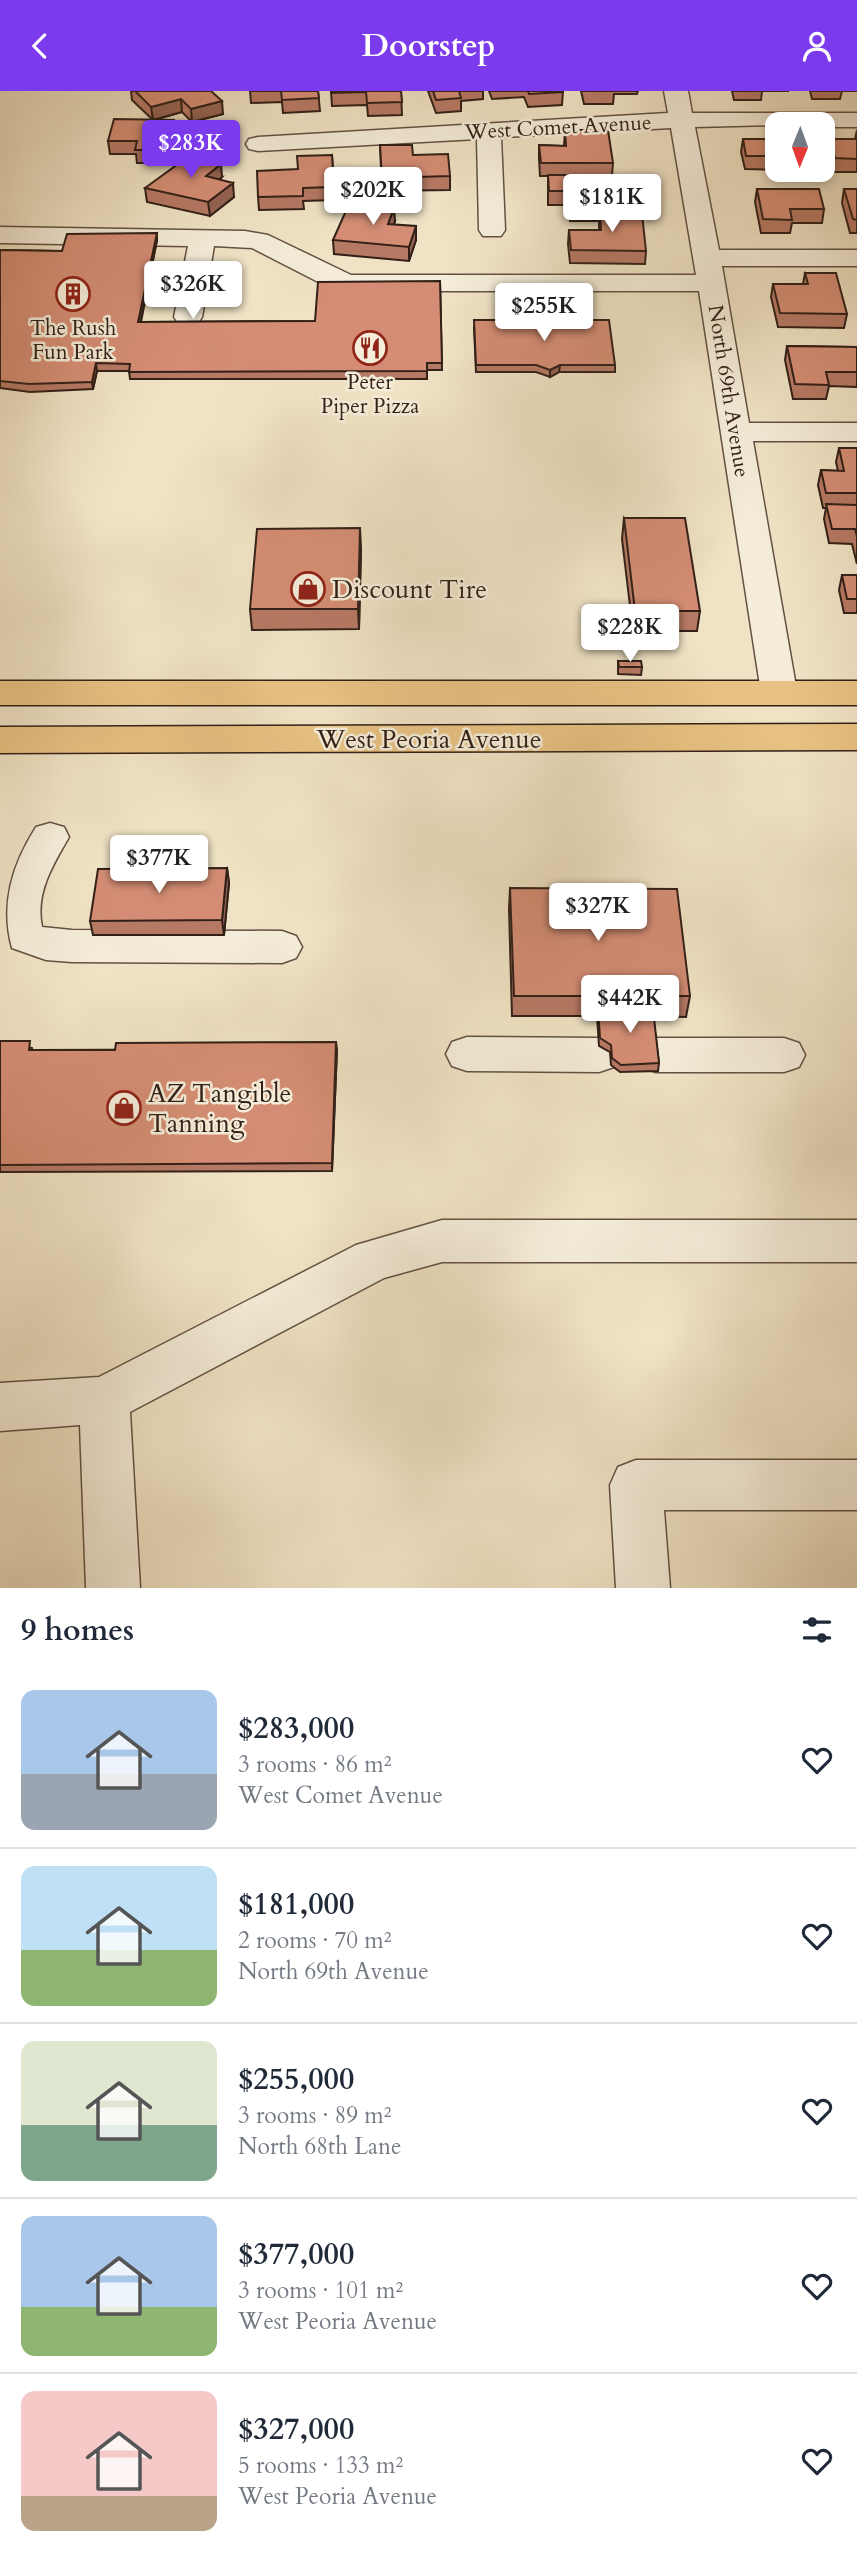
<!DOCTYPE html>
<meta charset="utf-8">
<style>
:root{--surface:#fff;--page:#f2f2f3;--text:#1f2937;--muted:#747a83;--line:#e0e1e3;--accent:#7c3aed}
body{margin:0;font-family:Cardo,serif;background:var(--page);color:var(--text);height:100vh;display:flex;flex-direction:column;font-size:26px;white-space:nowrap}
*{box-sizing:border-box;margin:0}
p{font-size:23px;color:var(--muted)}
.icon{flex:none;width:38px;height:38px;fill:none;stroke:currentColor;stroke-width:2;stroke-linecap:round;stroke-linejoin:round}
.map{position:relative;height:1497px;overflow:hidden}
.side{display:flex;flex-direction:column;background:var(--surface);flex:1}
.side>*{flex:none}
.needle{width:46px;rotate:181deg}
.tools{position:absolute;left:765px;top:21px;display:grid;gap:14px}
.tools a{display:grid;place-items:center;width:70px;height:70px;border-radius:14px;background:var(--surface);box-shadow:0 4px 10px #0003;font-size:35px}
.price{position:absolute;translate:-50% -60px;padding:0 16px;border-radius:7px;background:#fff;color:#222;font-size:23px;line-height:46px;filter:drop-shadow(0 2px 4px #0008)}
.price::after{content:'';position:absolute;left:50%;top:42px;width:21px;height:16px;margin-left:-10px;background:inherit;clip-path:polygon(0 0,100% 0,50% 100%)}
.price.on{background:var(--accent);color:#fff}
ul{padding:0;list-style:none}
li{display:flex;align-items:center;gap:21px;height:175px;padding:0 21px}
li+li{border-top:2px solid var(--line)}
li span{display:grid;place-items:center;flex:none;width:196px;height:140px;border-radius:14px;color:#555}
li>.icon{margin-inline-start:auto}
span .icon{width:84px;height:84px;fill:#fffc;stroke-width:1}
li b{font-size:30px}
h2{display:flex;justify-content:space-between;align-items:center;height:84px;padding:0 21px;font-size:30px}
header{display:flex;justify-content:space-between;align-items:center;height:91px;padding:0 21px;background:var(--accent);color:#fff;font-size:32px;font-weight:600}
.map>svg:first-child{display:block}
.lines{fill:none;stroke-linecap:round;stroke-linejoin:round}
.minor-casing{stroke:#625143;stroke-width:3}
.major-casing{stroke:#322018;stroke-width:3}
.minor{fill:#f5edd9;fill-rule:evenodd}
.major{fill:#e8c282;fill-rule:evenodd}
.wall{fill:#b67964;stroke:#322018;stroke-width:2}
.shaded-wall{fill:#946351;stroke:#322018;stroke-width:2}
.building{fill:#d48d74;stroke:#322018;stroke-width:2}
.labels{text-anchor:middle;stroke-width:5;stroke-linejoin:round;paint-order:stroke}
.far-street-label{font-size:21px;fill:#322018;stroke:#f5edd9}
.far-poi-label{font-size:21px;fill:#322018;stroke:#f5edd9}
.poi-label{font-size:26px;fill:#322018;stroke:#f5edd9;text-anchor:start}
.street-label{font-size:26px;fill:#322018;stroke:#f5edd9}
</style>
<header><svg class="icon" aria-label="back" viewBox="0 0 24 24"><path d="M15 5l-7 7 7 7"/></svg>Doorstep<svg class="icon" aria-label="person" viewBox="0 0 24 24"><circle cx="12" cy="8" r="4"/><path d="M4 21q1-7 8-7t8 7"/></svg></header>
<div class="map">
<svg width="857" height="1497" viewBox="0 0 857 1497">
<rect width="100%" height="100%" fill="#f0e3c5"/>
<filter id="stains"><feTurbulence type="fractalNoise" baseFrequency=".00286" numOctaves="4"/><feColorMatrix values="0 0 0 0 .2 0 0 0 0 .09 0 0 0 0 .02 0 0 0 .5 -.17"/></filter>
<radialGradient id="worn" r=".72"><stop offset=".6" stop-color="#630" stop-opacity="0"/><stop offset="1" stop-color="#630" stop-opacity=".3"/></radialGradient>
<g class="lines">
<!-- minor casing -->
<g class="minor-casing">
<path id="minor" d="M664,0H688L692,22H857V36H822V33L695,36L719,159H857V175H722L749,332H857V350H753L797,601L792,609L779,613L766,609L761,601L699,200H351L328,196L252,157L214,155L202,226L198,232L188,234L178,232L174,226L188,155L0,152V136L245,140L268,144L351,184H696L671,37L501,46L505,139L501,145H483L479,139L477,48L258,60L249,58L246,53L249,48L258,46L668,22Z
M50,732L64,736L69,746C53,774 35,802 42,836L72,839L282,840L296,845L302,856L296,867L282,872L72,871L46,869L12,857C0,813 12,774 36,736Z
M467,946L599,947L614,952L620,964L614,976L599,981L467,980L452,975L446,963L452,951Z
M656,947H784L799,952L805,964L799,976L784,981H656L641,976L635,964L641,952Z
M442,1129H857V1171H442L384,1187L130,1321L140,1497H86L80,1334L0,1340V1292L99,1286L356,1154Z
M636,1369H857V1419H664L670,1497H616L610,1394L618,1376Z"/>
</g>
<!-- major casing -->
<g class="major-casing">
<path id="major" d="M0,590H857V614H0Z
M857,633V659L0,662V636Z"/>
</g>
<!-- minor -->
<use href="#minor" class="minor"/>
<!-- major -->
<use href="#major" class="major"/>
</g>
<!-- wall -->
<path class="wall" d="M131,0H211L223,23L192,31L182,21L154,29L176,42L169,72H137L136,63H110L108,50L153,29L132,9Z
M250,0H318L320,20L283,22L282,11L251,12Z
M331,0H401L402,24L368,25L367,14L332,15Z
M428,0H483V8L461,10V20L436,22Z
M489,0H563L562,14L528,16L524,6L492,8Z
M581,0H638L637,3H614L613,13H584Z
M732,0H789H762L761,9H734Z
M810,0H857H842L840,8H812Z
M565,39L613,72L612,84L626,117L625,122L646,160L645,173L570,172L568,153L569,139H599V130H570L568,114H548V85H540L539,68V54L564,55Z
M772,39H777V79L745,78L741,61L743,48H770Z
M857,39V81H833L827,61L830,48H855Z
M380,54L413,64L450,85V99L382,100Z
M332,64L335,109L303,110L304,118L259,119L258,106L298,78Z
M222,86L219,89L234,106L210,125L147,111L145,97Z
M757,98L824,118L822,132H792L790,142H761L755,111Z
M844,98H857V142H850L842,112Z
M395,130L394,133L416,149L409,170L334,163L333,149Z
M157,142V149L141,231L315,230L440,190L442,279H427V288H130L129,280H97L93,298L30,301L0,297V159L62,160Z
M805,182L847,223L844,237L778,236L771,206L773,193H803Z
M474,236L615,274V281H559L550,286L536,281H476Z
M787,255L857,256V296L829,295L826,308H793L785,269Z
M839,357H857V473L852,453L829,452L824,428L826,417H823L818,394L821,379L838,380L836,371Z
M624,427L700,520L697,540H633L622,448Z
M361,457L359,538L252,539L250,518Z
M842,484H857V522H844L839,499Z
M618,570L642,576L641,584L618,583Z
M227,777L229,792L224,844H93L90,830Z
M510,797L690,905L686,926L653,925L659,972L658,980L620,981L611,974L610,961L599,955L597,925H512L509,818Z
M0,950L32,957V959L337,958L332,1080L0,1081Z"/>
<!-- shaded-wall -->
<path class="shaded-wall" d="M181,8L182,21L153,29L151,16Z
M222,10L223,23L192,31L191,18Z
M174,29L176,42L169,72L168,59Z
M221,73L222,86L207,98L206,85Z
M233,92L234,106L210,125L208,111Z
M394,117L395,130L389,147L388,133Z
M416,135V149L409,170V156Z
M157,142V149L139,238L138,231Z
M96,272L97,280L93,298L92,291Z
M560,274L559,281L550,286V279Z
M360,437L361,457L359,538L358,518Z
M227,777L229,792L224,844L222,829Z
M336,951L337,958L332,1080V1072Z"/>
<!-- building -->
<path class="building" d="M135,0H211L222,10L191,18L181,8L151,16Z
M281,0H318L319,7L282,9Z
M331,0H401L402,11L367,12L366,1L331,2Z
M433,0H459L461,7L436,9Z
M528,0H563V1L529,3Z
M114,28L174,29L168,59H135L137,50H108Z
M565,39H608L613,72H541L539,54L566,55Z
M772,39H777V65H746L743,48H774Z
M830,48H857V68L835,67Z
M380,54H412L413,64L448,63L450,85L382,87Z
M332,64L334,96L303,97V105L258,106L257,80L298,78L297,65Z
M189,65L221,73L206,85L233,92L208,111L145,97Z
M548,84H622L626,117L570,116L569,100H549Z
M757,98H819L824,118H790L792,129L763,128Z
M844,98H857V129L853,128Z
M349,113L394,117L388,133L416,135L409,156L333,149Z
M600,122L642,123L646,160L571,159L569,139H601Z
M157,142L138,231L315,230L318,191L440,190L442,272H427V280L129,281L130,273L96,272L92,291L29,293L0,290V159L62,160L67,143Z
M805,182H836L847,223L780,222L773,193H808Z
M474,229H609L615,274H560L550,279L536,274H476Z
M787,255L857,256V281H826L829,294L795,293Z
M839,357H857V402H826L821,379L844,380Z
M826,413L857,414V445L855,438H832Z
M624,427H685L700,520H635Z
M360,437L358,518H250L257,438Z
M842,484H857V508H847Z
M618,570H641L642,576H619Z
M227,777L222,829L90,830L98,778Z
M510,797L677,798L690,905H514Z
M598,917L653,918L659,972L621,974L612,967L611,954L600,947Z
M0,950H30L29,959H115L116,952L336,951L332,1072L0,1074Z"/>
<!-- icons -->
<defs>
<g id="building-ring" transform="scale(1.75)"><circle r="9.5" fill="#f5edd9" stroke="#8f2418" stroke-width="1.5"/><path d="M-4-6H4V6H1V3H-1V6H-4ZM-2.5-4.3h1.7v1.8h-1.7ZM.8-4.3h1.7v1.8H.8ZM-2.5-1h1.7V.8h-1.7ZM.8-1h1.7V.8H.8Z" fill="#8f2418"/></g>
<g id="restaurant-ring" transform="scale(1.75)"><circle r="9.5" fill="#f5edd9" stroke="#8f2418" stroke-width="1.5"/><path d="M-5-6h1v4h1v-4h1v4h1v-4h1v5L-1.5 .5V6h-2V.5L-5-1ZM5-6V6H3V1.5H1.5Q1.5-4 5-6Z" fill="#8f2418"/></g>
<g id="shop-ring" transform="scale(1.75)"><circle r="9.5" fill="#f5edd9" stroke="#8f2418" stroke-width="1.5"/><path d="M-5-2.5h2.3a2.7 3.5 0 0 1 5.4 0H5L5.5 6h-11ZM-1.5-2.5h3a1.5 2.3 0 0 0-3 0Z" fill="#8f2418"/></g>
</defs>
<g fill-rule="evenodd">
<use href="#building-ring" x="73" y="203"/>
<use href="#restaurant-ring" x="370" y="257"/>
<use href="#shop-ring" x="308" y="498"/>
<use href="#shop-ring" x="124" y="1017"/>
</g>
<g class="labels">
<!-- far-street labels -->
<g class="far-street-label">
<text transform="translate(558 36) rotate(-3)" y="7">West Comet Avenue</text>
<text transform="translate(729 300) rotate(81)" y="7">North 69th Avenue</text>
</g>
<!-- far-poi labels -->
<g class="far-poi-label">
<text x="73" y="244">The Rush<tspan x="73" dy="24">Fun Park</tspan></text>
<text x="370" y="298">Peter<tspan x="370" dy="24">Piper Pizza</tspan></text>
</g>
<!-- poi labels -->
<g class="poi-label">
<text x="332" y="507">Discount Tire</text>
<text x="148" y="1011">AZ Tangible<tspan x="148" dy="30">Tanning</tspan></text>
</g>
<!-- street labels -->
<g class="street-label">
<text x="429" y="657">West Peoria Avenue</text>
</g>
</g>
<rect width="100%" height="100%" filter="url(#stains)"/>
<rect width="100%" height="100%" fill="url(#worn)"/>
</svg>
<div class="tools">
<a><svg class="needle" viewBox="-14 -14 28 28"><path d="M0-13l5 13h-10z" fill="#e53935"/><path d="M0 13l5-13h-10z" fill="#747a83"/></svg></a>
</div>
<b class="price on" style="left:191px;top:89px">$283K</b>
<b class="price" style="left:373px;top:136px">$202K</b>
<b class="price" style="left:612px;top:143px">$181K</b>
<b class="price" style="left:193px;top:230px">$326K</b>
<b class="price" style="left:544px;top:252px">$255K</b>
<b class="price" style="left:630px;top:573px">$228K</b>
<b class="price" style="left:159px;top:804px">$377K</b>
<b class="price" style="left:598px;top:852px">$327K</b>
<b class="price" style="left:630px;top:944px">$442K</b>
</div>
<section class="side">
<h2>9 homes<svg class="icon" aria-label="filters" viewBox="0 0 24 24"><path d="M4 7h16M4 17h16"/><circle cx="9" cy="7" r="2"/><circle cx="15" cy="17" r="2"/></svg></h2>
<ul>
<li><span style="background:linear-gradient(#a9c7e8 60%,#9aa5b1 0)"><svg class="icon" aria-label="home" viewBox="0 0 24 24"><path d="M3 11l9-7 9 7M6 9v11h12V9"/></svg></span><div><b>$283,000</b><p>3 rooms · 86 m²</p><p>West Comet Avenue</p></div><svg class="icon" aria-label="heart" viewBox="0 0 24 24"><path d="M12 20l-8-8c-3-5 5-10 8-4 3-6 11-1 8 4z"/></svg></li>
<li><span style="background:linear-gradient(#bfe0f5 60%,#8fb573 0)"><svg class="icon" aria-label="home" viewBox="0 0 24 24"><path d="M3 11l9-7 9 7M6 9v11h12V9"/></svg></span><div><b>$181,000</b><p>2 rooms · 70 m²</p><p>North 69th Avenue</p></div><svg class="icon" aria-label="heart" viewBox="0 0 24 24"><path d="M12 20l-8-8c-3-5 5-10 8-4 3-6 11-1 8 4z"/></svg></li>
<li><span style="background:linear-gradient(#dfe7d0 60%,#7fa58c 0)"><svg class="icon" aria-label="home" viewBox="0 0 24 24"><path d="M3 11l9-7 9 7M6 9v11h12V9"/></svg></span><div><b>$255,000</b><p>3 rooms · 89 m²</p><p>North 68th Lane</p></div><svg class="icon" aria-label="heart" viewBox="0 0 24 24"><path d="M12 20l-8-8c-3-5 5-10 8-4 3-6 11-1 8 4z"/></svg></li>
<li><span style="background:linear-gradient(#a9c7e8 65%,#8fb573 0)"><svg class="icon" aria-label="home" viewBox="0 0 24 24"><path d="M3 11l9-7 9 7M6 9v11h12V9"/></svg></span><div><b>$377,000</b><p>3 rooms · 101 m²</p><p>West Peoria Avenue</p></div><svg class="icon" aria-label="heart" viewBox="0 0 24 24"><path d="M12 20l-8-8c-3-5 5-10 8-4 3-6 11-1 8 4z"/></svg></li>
<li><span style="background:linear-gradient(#f6c9c9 75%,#b9a48a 0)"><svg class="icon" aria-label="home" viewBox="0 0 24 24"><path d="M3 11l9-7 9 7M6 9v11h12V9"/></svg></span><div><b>$327,000</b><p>5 rooms · 133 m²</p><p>West Peoria Avenue</p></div><svg class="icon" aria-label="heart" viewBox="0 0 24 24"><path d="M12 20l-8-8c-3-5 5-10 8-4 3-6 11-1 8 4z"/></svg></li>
</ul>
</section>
